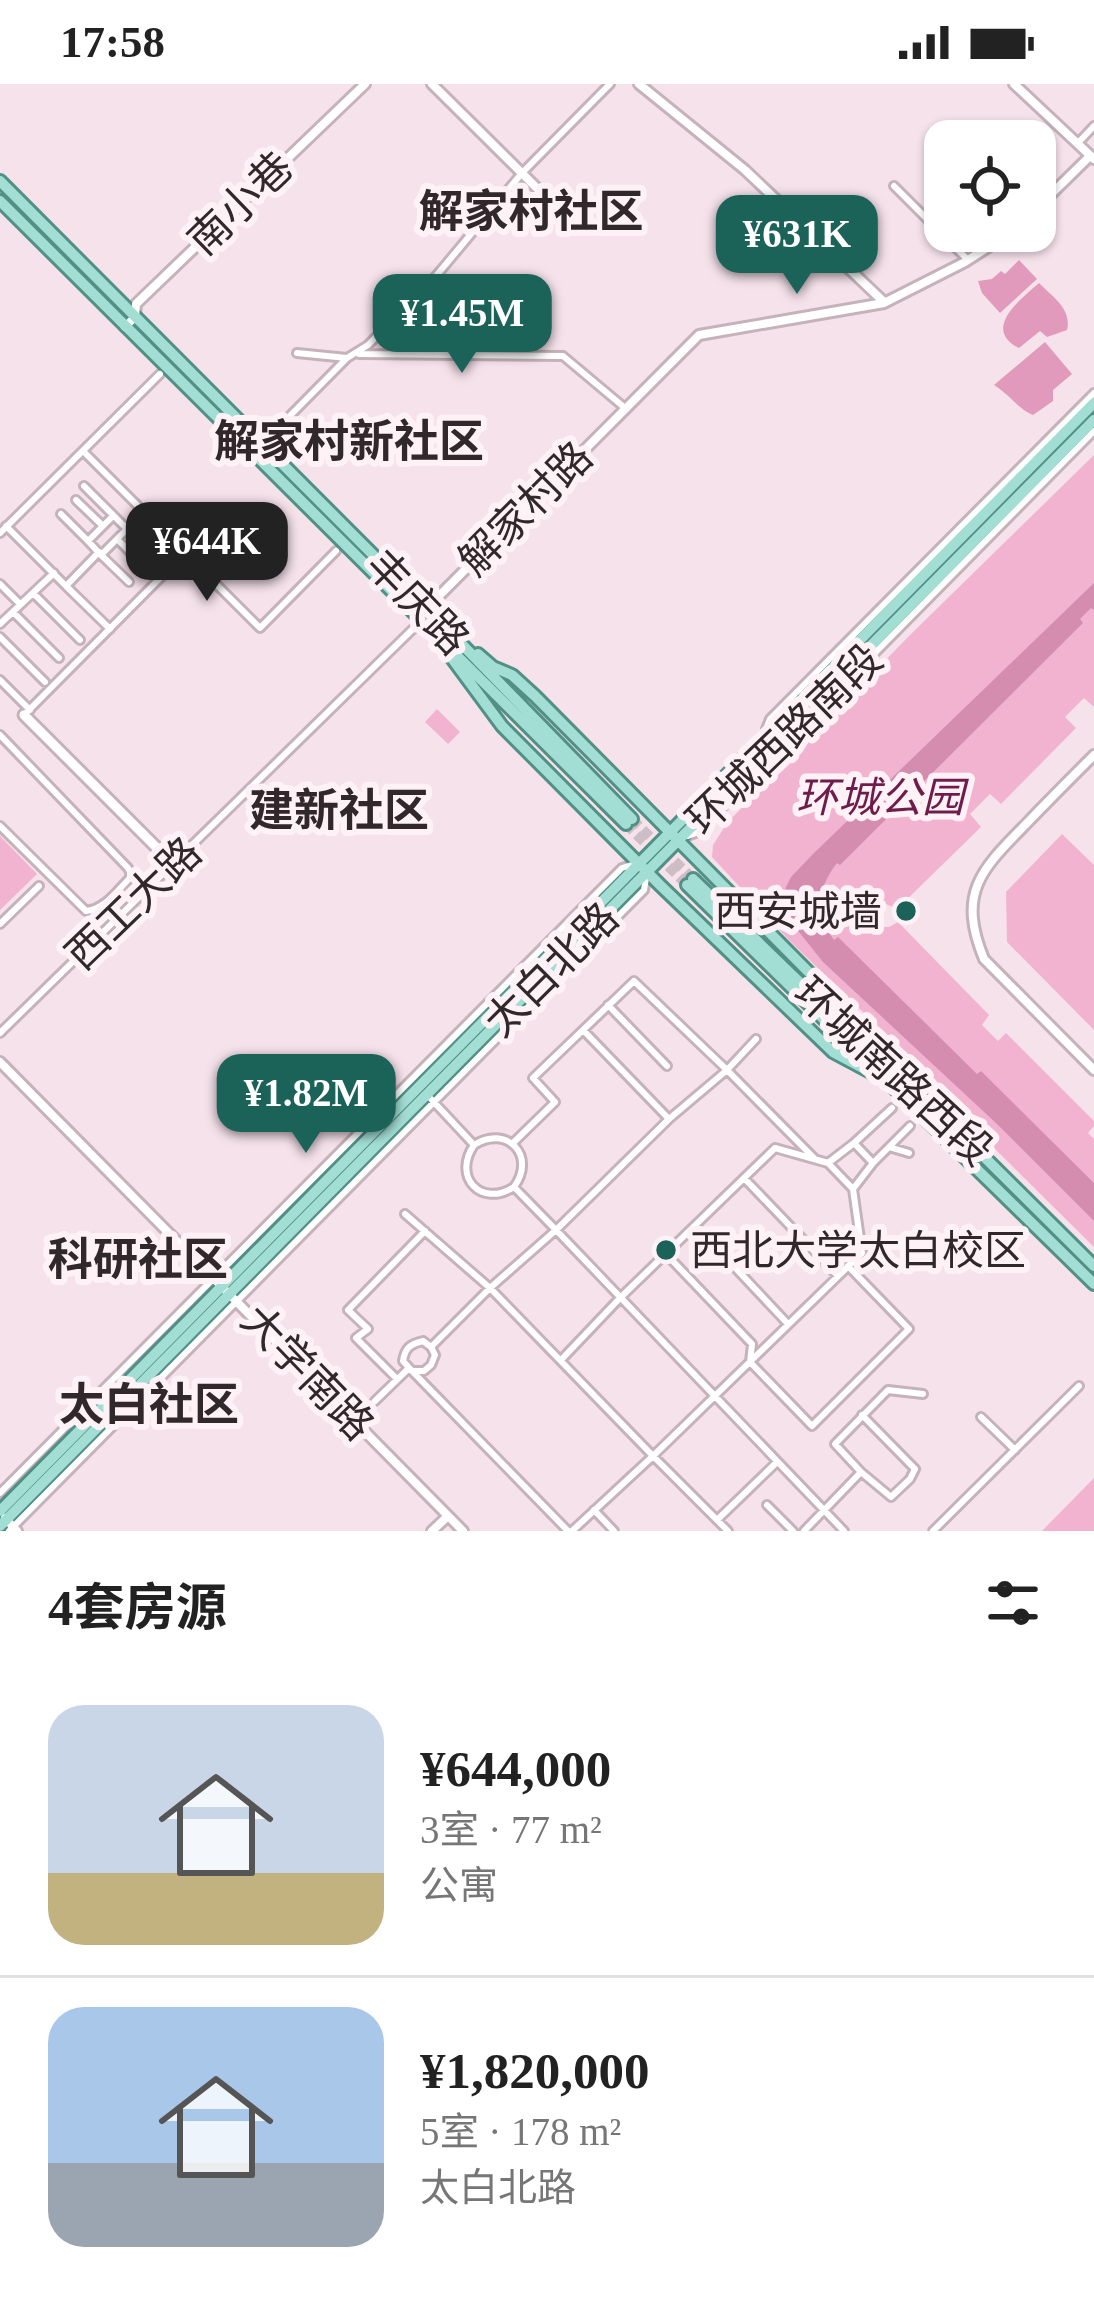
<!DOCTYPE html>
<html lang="zh">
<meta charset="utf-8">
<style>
:root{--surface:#fff;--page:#f2f2f2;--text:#222;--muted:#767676;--line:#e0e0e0;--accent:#1b6358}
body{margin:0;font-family:"Times New Roman","Noto Sans SC",serif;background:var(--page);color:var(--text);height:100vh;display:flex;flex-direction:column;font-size:45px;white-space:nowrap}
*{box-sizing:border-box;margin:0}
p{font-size:39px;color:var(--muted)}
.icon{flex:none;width:66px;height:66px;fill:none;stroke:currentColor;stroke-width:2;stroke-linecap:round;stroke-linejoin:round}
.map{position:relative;height:1447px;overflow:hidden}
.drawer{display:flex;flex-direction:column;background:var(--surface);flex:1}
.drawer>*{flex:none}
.buttons{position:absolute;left:924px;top:36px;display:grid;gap:24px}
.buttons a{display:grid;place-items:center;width:132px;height:132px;border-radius:24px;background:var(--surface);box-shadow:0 3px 9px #0004;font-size:60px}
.price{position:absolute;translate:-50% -102px;padding:0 27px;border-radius:24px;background:var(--accent);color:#fff;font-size:39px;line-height:78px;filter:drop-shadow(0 3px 6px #0008)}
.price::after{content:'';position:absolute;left:50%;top:72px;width:36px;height:27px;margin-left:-18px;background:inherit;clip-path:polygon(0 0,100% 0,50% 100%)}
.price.current{background:#222;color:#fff}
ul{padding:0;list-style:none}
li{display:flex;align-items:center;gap:36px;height:300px;padding:0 48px}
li+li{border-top:3px solid var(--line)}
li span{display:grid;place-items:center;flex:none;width:336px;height:240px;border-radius:36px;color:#555}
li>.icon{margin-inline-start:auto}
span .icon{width:144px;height:144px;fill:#fffc;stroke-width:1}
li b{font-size:51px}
h2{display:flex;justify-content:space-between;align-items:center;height:144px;padding:0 48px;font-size:51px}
.status{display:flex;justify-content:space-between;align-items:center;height:84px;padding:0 60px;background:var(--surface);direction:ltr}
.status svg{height:33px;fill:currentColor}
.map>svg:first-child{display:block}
.green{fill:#f2b3d0}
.forest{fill:#e29abc}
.water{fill:#d48daf}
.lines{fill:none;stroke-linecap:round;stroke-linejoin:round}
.primary-tunnel{stroke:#cebdc5;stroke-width:10;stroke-dasharray:10 5;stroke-linecap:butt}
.minor-casing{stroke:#c5b2ba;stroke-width:12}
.tertiary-casing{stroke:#c5b2ba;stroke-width:14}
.secondary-casing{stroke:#c5b2ba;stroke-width:15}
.primary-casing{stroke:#529086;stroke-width:16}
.minor{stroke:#fff;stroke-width:6}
.tertiary{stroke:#fff;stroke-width:8}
.secondary{stroke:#fff;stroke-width:9}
.primary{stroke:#a3ded4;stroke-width:10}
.poi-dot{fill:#1b6358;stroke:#fef2f7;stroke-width:4.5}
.labels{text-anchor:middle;stroke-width:12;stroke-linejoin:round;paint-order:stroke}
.street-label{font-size:42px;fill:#30282b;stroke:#fef2f7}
.park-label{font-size:42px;font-style:italic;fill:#6f1c4b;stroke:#fef2f7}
.poi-label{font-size:42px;fill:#30282b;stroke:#fef2f7;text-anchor:end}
.neighbourhood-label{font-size:45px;font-weight:bold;fill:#30282b;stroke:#fef2f7}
</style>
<div class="status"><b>17:58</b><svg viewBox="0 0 49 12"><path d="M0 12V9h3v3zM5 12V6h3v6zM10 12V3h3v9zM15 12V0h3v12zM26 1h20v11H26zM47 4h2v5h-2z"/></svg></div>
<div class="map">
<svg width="1094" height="1447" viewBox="0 0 1094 1447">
<rect width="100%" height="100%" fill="#f6e2eb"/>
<!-- green -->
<path class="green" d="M1094,371V623L1084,614L1065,633L1076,644L1001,720L990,710L970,730L981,743L897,825L886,820L875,828V834L883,843H889L898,838L989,931L982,941L998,957L1006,949L1094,1037V1042L1088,1049L1094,1055V1163L905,976L869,934L789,856L712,773L713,761L727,739L908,553Z
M437,625L460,648L448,660L425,638Z
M1062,750L1094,781V946L1007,858L1006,808Z
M0,752L37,790L0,826Z
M1094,1394V1447H1042Z"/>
<!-- forest -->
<path class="forest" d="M1019,176L1037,195L1000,229L982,209L978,197L992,195L1001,187L1005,190Z
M1039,199C1053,213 1072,225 1067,246L1047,253L1040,247L1019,264C981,245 1021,215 1039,199Z
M1045,258L1072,290L1053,306V317L1033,331C1017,324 1009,310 994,301Z"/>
<!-- water -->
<path class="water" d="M1094,499V526L1091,524L1080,535L1083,539L840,781L837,779C817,805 814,828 834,856L838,853L977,990L981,987L1094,1099V1137L997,1040L823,878L795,843L788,825L791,807L785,805L791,793L813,770Z"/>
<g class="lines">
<!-- primary-tunnel -->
<path class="primary-tunnel" d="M632,735L693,795
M626,740L687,801"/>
<!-- minor casing -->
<g class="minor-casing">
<path id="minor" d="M1077,60L1094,42
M894,102L968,176
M297,269L347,274
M359,270L563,272L625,324
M83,367L260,544L336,467
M271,368L270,352L347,274L368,261L436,192L522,89L610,0
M84,402L127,445L101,471L88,457L113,432
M76,416L103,442
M61,430L88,457
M6,442L66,502
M127,445L168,487
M0,449L160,290
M117,455L145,483
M99,468L66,502L110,545
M101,471L129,498
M0,500L20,520
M33,509L80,556
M13,528L59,574
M0,540L54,489
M0,553L45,598
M0,596L30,626
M24,631L185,469
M766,645L770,635L1094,309
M0,651L128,784L131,790L129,795C117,807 105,825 86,827L0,742
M688,752L698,748L1094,347
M0,840L39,802
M608,921L667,982
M583,946L669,1035
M0,949L421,537
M431,1015L474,1061C507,1040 537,1072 514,1103L556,1146L490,1204L653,1372L862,1169L853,1105
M854,1059L828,1079L853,1105L873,1079L854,1059L892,1024
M512,1060L555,1018L533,994L634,897L727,986L756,955
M474,1061C452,1093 481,1124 514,1103
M889,1063L909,1069
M815,1075L727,986L669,1035L556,1146L844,1447
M873,1079L910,1042
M744,1094L837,1191
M405,1130L490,1204L431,1263L435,1271L431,1281L424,1287H412L403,1277C405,1264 410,1260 423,1257L431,1263
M696,1142L788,1240
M667,1171L752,1260L750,1278L812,1342L909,1245L848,1182
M561,1276L620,1214L775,1064L828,1079
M412,1287L568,1447
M397,1295L356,1254L368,1245L348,1226L425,1147
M375,1317L409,1284
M981,1333L1015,1366
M861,1388L891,1413L910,1395L915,1385L862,1331
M0,1409L622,784L635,780
M767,1421L793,1447
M594,1426L614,1447
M717,1436L777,1378
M9,1447L644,806L646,794
M572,1447L653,1372L728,1447
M804,1447L861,1388L835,1360L888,1306L923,1310
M933,1447L1079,1302"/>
</g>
<!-- tertiary casing -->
<g class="tertiary-casing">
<path id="tertiary" d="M432,0L569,136
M639,0L745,86L884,218
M1014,0L1094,75
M1035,126L1090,72
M125,243L135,233L136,220L365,0
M426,525L699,251L884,219L965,178L1013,147
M1094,671C1072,693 1050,715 1028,738C983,784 956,807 984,875L1094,986
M0,978L463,1447
M5,1434L17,1447
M432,1447L448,1432"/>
</g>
<!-- secondary casing -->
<g class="secondary-casing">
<path id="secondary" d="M24,631L173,780"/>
</g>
<!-- primary casing -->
<g class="primary-casing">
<path id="primary" d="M0,97L443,541L632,735
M0,117L626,740
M478,570L493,583L512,591L535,612L872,952L914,1005
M451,573L502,642L661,802L833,968L891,999
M693,795L857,954L945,1034L1094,1182
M687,801L1094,1200
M0,1427L1094,319
M0,1442L1094,336"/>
</g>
<!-- minor -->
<use href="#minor" class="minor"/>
<!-- tertiary -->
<use href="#tertiary" class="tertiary"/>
<!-- secondary -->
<use href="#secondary" class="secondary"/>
<!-- primary -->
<use href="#primary" class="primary"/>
</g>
<!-- markers -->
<g class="poi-dot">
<circle cx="906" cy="827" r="12"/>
<circle cx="666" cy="1166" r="12"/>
</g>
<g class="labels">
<!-- street labels -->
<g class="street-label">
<text transform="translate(240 119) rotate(-44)" y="15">南小巷</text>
<text transform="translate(525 424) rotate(-45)" y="15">解家村路</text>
<text transform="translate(418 518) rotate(46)" y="15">丰庆路</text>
<text transform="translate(784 655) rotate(-44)" y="15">环城西路南段</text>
<text transform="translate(133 819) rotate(-44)" y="15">西工大路</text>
<text transform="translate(551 885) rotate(-45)" y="15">太白北路</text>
<text transform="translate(894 987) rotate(43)" y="15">环城南路西段</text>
<text transform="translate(308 1288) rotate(46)" y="15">大学南路</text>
</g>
<!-- park labels -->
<g class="park-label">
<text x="880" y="728">环城公园</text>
</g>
<!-- poi labels -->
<g class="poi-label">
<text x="882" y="842">西安城墙</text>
<text x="690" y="1181" text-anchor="start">西北大学太白校区</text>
</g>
<!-- neighbourhood labels -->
<g class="neighbourhood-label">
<text x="531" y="143">解家村社区</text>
<text x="349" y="373">解家村新社区</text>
<text x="339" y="742">建新社区</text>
<text x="138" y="1191">科研社区</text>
<text x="149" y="1336">太白社区</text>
</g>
</g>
</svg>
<div class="buttons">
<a><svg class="icon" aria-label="locate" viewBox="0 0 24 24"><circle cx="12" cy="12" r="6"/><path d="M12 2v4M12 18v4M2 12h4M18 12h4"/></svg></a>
</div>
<b class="price" style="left:797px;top:213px">¥631K</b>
<b class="price" style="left:462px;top:292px">¥1.45M</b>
<b class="price current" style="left:207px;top:520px">¥644K</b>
<b class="price" style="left:306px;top:1072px">¥1.82M</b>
</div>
<section class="drawer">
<h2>4套房源<svg class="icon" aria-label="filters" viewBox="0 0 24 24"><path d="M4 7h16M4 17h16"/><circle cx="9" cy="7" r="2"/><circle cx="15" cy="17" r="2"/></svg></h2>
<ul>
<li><span style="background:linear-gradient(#c9d6e8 70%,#c2b280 0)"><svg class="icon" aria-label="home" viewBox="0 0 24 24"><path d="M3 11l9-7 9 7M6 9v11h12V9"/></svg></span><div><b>¥644,000</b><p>3室 · 77 m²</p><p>公寓</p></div></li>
<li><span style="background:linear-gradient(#a9c7e8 65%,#9aa5b1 0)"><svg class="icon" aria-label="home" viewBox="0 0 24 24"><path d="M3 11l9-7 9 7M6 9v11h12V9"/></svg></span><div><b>¥1,820,000</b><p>5室 · 178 m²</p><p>太白北路</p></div></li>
</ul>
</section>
